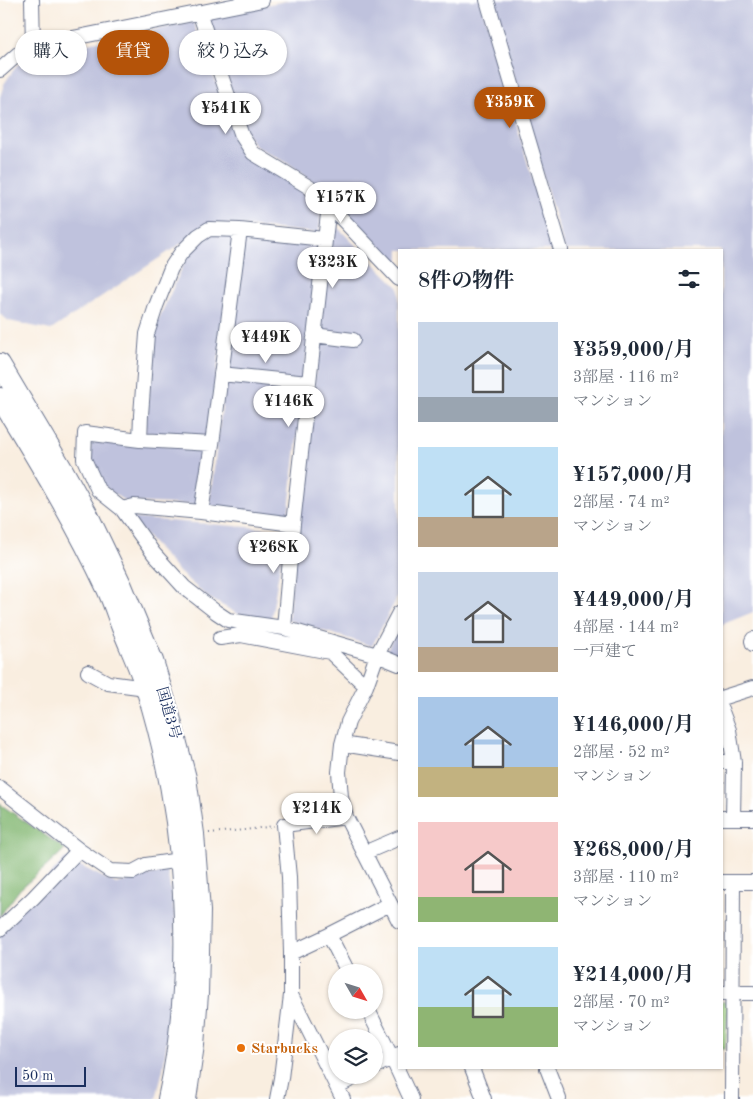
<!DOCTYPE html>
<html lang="ja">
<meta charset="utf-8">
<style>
:root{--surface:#fff;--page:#f2f2f3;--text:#1f2937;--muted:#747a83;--accent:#b45309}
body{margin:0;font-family:"Old Standard TT","Noto Serif JP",serif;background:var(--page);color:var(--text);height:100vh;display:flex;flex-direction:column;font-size:19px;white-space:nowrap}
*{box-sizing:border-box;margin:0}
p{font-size:16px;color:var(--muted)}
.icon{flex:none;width:28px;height:28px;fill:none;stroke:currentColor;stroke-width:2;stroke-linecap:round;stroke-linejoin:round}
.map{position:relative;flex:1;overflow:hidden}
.drawer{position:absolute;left:398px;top:249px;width:325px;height:820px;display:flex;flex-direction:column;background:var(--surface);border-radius:0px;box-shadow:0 1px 4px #0004}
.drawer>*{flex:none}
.hud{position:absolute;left:15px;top:30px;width:308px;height:45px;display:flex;gap:10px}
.needle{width:32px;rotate:129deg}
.fabs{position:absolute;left:328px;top:964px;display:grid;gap:10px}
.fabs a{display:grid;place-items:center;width:55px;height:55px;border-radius:50%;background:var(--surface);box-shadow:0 1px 4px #0004;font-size:25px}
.scale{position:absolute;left:15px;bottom:12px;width:71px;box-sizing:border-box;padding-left:5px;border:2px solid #1b2f5e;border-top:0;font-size:14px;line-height:18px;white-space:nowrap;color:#1b2f5e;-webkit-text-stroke:4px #fff;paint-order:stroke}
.price{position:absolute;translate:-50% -42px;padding:0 11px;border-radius:18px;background:#fff;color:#222;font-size:16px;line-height:32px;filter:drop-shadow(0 1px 2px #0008)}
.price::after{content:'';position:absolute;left:50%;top:30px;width:15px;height:11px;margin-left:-8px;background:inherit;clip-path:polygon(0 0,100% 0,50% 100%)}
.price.on{background:var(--accent);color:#fff}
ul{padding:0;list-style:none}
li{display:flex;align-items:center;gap:15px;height:125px;padding:0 20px}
li span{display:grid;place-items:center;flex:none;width:140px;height:100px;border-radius:0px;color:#555}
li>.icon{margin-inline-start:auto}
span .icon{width:60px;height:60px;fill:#fffc;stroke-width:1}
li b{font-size:21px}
h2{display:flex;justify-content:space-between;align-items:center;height:60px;padding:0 20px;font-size:21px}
.chip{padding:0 18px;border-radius:22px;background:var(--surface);box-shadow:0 1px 4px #0004;font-size:18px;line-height:45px}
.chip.on{background:var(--accent);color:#fff}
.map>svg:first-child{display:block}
.industrial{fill:#bfc2dd}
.green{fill:#a4d685;stroke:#608272}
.forest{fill:#83b772;stroke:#4f7368}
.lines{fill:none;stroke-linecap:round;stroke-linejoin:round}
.minor-casing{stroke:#69728c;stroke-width:16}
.highway-casing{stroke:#69728c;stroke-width:22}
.path{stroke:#69728c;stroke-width:2;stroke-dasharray:1 4;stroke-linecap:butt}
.minor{stroke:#fff;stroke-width:14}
.highway{stroke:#fff;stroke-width:20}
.food-dot{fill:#e8710a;stroke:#fff;stroke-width:2}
.labels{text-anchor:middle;stroke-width:4;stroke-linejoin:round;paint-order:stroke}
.street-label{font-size:15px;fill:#1b2f5e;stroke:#fff}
.food-label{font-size:15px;font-weight:bold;fill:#c56008;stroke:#fff;text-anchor:start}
</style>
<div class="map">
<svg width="753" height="1099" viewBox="0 0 753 1099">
<rect width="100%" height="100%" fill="#fff"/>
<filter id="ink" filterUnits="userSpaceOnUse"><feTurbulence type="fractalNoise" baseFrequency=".02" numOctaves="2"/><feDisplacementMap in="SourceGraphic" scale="10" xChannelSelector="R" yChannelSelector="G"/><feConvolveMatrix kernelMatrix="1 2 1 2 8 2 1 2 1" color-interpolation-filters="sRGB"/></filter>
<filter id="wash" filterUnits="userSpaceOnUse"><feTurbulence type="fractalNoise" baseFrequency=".0096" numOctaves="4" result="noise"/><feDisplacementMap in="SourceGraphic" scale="20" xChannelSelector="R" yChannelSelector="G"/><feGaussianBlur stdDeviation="1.12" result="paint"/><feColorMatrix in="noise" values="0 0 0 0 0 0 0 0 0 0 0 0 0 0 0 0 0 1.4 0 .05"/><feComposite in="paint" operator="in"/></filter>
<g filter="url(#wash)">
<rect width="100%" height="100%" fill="#f9eee0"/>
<!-- industrial -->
<path class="industrial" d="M291,0H480L553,250H399V266L324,190L291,165L255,146L244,128L207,16Z
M491,0H753V612L721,625V250H565Z
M194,22L235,136L286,177L321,210L319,233L212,223L51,330L9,321L0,314V97L4,84L17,65L42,52Z
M332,222L399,288V594L372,646L288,620Z
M212,234L235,236L208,437L145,433L155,327L190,251Z
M244,237L319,246L288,518L209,506Z
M91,439L205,448L198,505L126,502L104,487L90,456Z
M130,518L286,530L271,619L238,614L209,598L179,572Z
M399,627V659L386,651Z
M65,858L116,884L167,870L175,917L173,997L163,1069L156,1099H0V933Z"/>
<!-- green -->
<path class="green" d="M721,1002H725L729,1005L725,1049H721Z"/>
<!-- forest -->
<path class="forest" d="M0,804L65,849L47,866L20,889L0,916Z"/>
</g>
<g filter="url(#ink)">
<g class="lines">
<!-- minor casing -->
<g class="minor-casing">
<path id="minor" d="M32,0L33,46
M487,0L561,250
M199,12L242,136L253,153L309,187L329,205L399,279
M0,70L18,54L33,46L262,0
M314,335L353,340
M221,374L308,383
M212,444L140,440L141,415L147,334L156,306L171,268L181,253L198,236L209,229L240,230L324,239
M122,509L98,490L84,459L85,433L140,440
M201,512L212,444L240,230
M293,524L201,512L134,506L122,509L154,554L184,587L216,612L228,620L284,628L377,655L399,664
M399,613L377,655L366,686L348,722L342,744L339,772L341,797L346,817L399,921
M284,628L293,524L329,205
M220,638L241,635L330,652L366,686
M753,639L752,641L753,644
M88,672L108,683L146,688
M721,698L753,688
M721,709L729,730L734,762L733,818
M342,744L399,753
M721,762H734
M0,788L79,850L110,871L133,872L146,865L180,860
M721,818H753
M364,853L399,838
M721,882H753
M0,929L33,898L79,850
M329,935L348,972
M291,953L329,935L390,904
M721,993H753
M291,995L343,1099
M368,1010L392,1058L411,1099
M374,1067L399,1054
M472,1068L484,1099
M547,1068L559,1099
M338,1086L359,1075
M277,1099L281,1078L291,995V953L289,877L284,825L346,817
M732,1099L733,882"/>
</g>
<!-- highway casing -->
<g class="highway-casing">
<path id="highway" d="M0,364L63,470L88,515L122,586L153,661L170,717L186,778L194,834L200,911L198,994L194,1045L186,1099
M0,398C38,460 76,523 107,589C113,602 117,615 122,628C130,648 139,667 146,688C186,815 197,969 168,1099"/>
</g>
<!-- path -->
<path class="path" d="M209,833L245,830L274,826"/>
<!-- minor -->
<use href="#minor" class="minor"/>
<!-- highway -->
<use href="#highway" class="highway"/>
</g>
</g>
<!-- markers -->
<circle class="food-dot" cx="241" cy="1048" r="5"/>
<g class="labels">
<!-- street labels -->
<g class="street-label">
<text transform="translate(169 713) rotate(74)" y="5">国道3号</text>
</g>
<!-- food labels -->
<g class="food-label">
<text x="251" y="1053">Starbucks</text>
</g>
</g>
</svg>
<div class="fabs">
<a><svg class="needle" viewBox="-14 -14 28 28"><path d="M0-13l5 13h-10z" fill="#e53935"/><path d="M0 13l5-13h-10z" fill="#747a83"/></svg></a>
<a><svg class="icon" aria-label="layers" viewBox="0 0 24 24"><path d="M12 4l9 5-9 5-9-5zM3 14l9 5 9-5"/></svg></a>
</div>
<div class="scale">50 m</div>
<b class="price on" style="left:510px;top:129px">¥359K</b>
<b class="price" style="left:226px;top:135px">¥541K</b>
<b class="price" style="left:341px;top:224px">¥157K</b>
<b class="price" style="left:333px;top:289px">¥323K</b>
<b class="price" style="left:266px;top:364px">¥449K</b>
<b class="price" style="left:289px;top:428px">¥146K</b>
<b class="price" style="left:274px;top:574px">¥268K</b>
<b class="price" style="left:317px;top:835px">¥214K</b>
<div class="hud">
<a class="chip">購入</a>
<a class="chip on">賃貸</a>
<a class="chip">絞り込み</a>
</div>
<section class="drawer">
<h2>8件の物件<svg class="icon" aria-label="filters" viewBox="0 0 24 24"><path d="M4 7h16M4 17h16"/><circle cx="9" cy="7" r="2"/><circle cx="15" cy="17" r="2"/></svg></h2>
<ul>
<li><span style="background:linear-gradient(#c9d6e8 75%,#9aa5b1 0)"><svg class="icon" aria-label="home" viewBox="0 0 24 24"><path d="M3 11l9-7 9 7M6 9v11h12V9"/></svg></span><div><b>¥359,000/月</b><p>3部屋 · 116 m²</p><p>マンション</p></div></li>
<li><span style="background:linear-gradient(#bfe0f5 70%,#b9a48a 0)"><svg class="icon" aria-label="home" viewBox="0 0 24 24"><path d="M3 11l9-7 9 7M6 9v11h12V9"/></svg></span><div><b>¥157,000/月</b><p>2部屋 · 74 m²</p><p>マンション</p></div></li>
<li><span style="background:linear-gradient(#c9d6e8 75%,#b9a48a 0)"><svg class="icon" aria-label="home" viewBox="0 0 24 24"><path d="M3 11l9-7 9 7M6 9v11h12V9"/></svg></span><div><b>¥449,000/月</b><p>4部屋 · 144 m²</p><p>一戸建て</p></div></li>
<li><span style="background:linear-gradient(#a9c7e8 70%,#c2b280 0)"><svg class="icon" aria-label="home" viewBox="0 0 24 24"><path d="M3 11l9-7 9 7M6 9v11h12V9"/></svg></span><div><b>¥146,000/月</b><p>2部屋 · 52 m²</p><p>マンション</p></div></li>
<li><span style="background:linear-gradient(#f6c9c9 75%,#8fb573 0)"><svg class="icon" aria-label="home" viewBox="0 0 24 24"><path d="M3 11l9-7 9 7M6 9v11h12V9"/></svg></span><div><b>¥268,000/月</b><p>3部屋 · 110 m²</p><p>マンション</p></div></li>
<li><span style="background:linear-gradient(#bfe0f5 60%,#8fb573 0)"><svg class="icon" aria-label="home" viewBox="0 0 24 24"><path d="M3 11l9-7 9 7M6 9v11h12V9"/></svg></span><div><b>¥214,000/月</b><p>2部屋 · 70 m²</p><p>マンション</p></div></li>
</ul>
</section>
</div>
